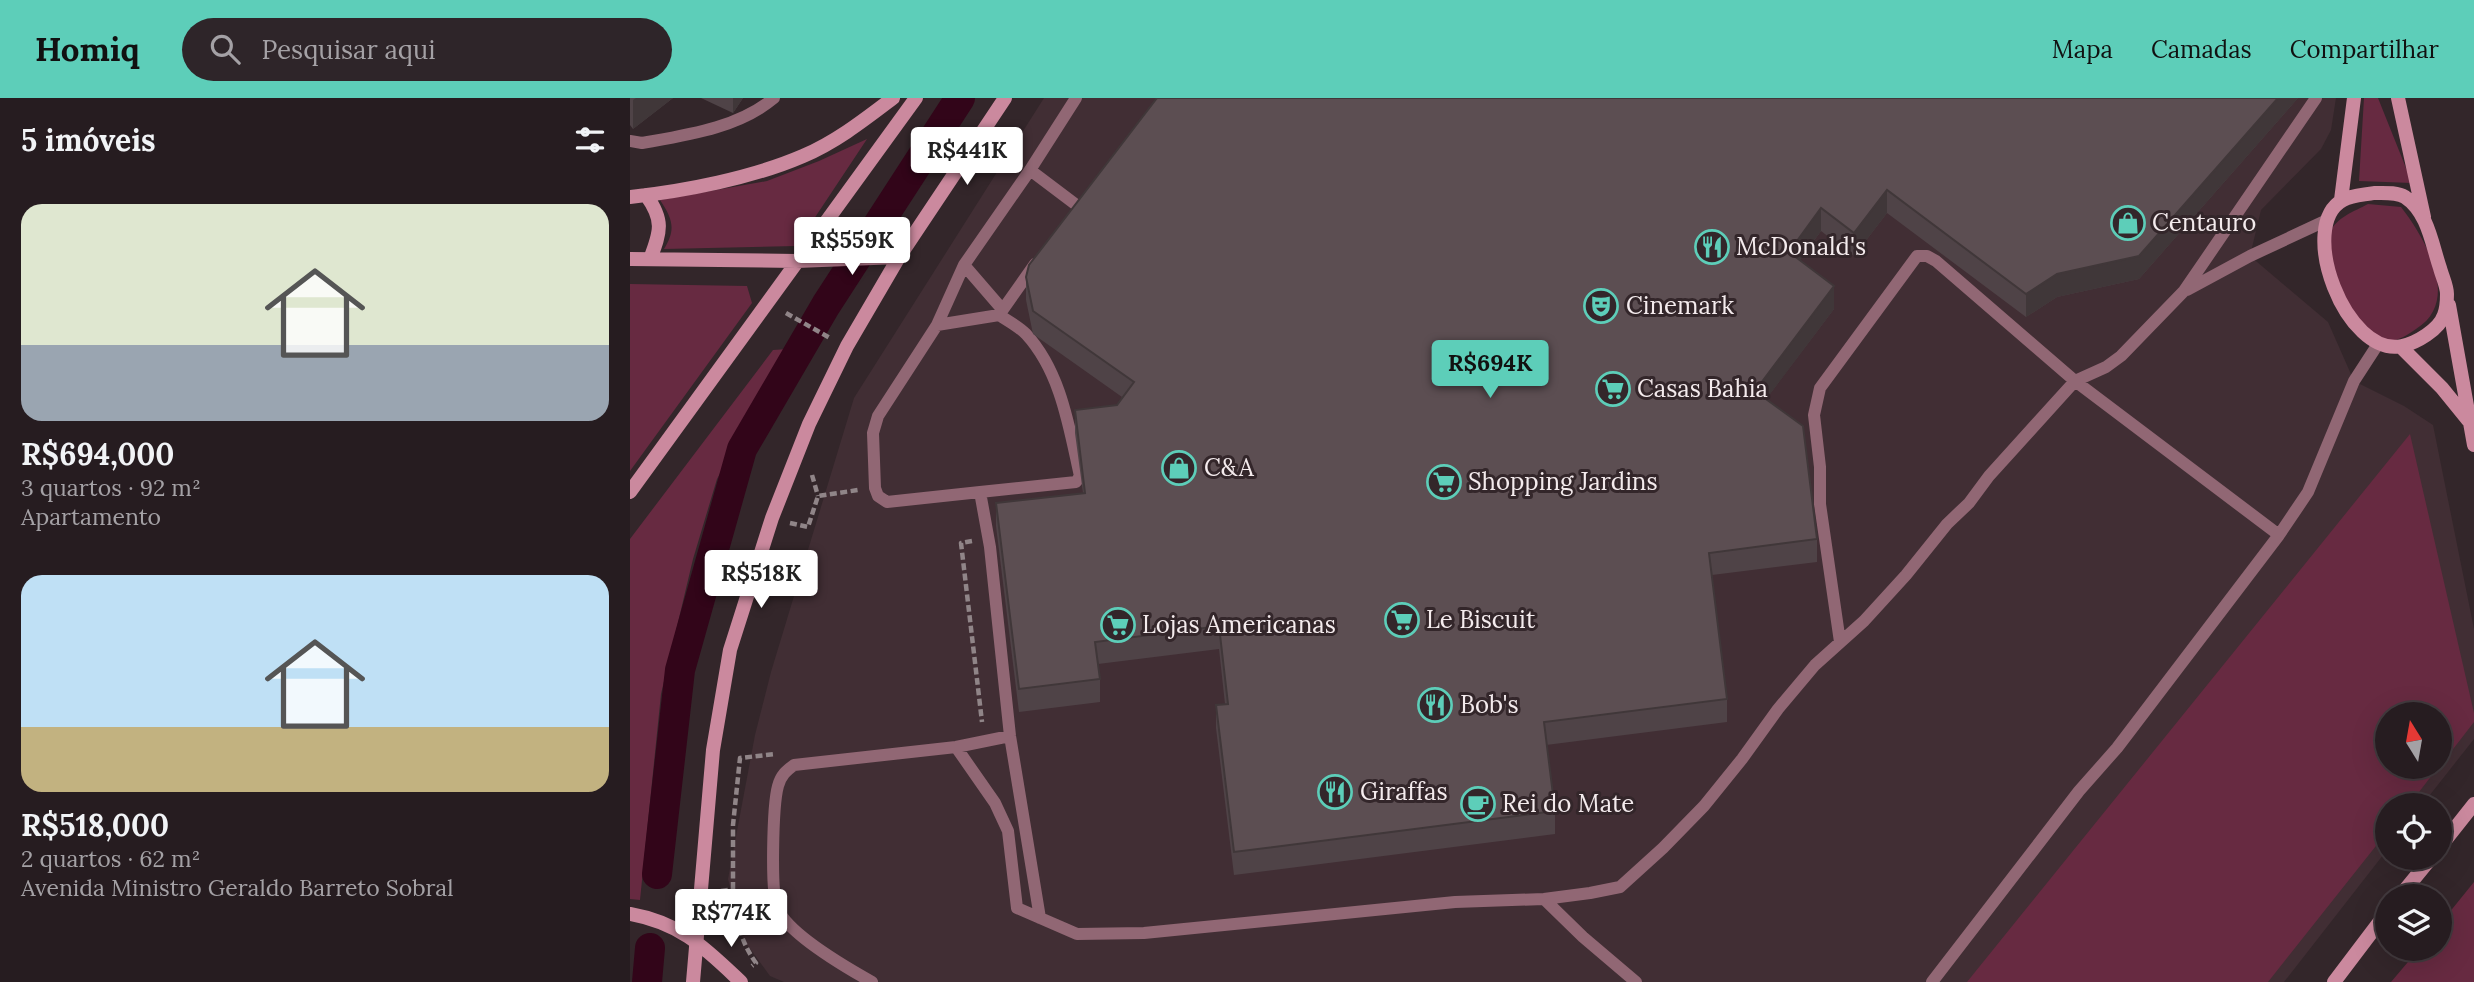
<!DOCTYPE html>
<html lang="pt">
<meta charset="utf-8">
<style>
:root{--surface:#261c20;--page:#2e2529;--text:#f1f3f6;--muted:#a4a1a5;--line:#423a3e;--accent:#5dceb9}
body{margin:0;font-family:Lora,serif;background:var(--page);color:var(--text);height:100vh;display:flex;flex-direction:column;font-size:26px;white-space:nowrap}
*{box-sizing:border-box;margin:0}
p{font-size:23px;color:var(--muted)}
.icon{flex:none;width:38px;height:38px;fill:none;stroke:currentColor;stroke-width:2;stroke-linecap:round;stroke-linejoin:round}
.map{position:relative;flex:1;overflow:hidden}
.details{display:flex;flex-direction:column;background:var(--surface);width:630px}
.details>*{flex:none}
.needle{width:46px;rotate:349deg}
.buttons{position:absolute;left:1745px;top:604px;display:grid;gap:14px}
.buttons a{display:grid;place-items:center;width:77px;height:77px;border-radius:50%;background:var(--surface);box-shadow:0 7px 28px #0002,0 0 0 2px var(--line);font-size:35px}
.price{position:absolute;translate:-50% -60px;padding:0 16px;border-radius:7px;background:#fff;color:#222;font-size:23px;line-height:46px;filter:drop-shadow(0 2px 4px #0008)}
.price::after{content:'';position:absolute;left:50%;top:42px;width:21px;height:16px;margin-left:-10px;background:inherit;clip-path:polygon(0 0,100% 0,50% 100%)}
.price.active{background:var(--accent);color:#111}
ul{padding:0;list-style:none}
li{display:grid;align-content:center;gap:14px;height:371px;padding:0 21px}
li span{display:grid;place-items:center;height:217px;border-radius:21px;color:#555}
li>.icon{margin-inline-start:auto}
span .icon{width:126px;height:126px;fill:#fffc;stroke-width:1}
li b{font-size:30px}
h2{display:flex;justify-content:space-between;align-items:center;height:84px;padding:0 21px;font-size:30px}
header{display:flex;align-items:center;gap:42px;box-sizing:border-box;height:98px;padding:0 35px;background:var(--accent);color:#111}
header strong{font-size:33px}
nav{display:flex;gap:38px;margin-inline-start:auto;font-size:24px}
.search{width:490px;height:63px;background:var(--page);display:flex;align-items:center;gap:18px;box-sizing:border-box;padding:0 24px;border-radius:38px;color:var(--muted);font-size:26px}
main{display:flex;flex:1;min-height:0}
.map>svg:first-child{display:block}
.built{fill:#412e34;fill-rule:evenodd}
.green{fill:#672a41}
.lines{fill:none;stroke-linecap:round;stroke-linejoin:round}
.canal{stroke:#320519;stroke-width:30}
.path{stroke:#908588;stroke-width:4.5;stroke-dasharray:7 3.5;stroke-linecap:butt}
.lane{stroke:#916774;stroke-width:12}
.secondary{stroke:#cb899e;stroke-width:14}
.wall{fill:#4f4347}
.shaded-wall{fill:#403739}
.building{fill:#5c4e52;stroke:#403739;stroke-width:2}
.labels{text-anchor:middle;stroke-width:6;stroke-linejoin:round;paint-order:stroke}
.poi-label{font-size:24px;fill:#f4ebed;stroke:#33262a;text-anchor:start}
</style>
<header>
<strong>Homiq</strong>
<div class="search"><svg class="icon" aria-label="search" viewBox="0 0 24 24"><circle cx="10" cy="10" r="6"/><path d="M15 15l6 6"/></svg>Pesquisar aqui</div>
<nav><a>Mapa</a><a>Camadas</a><a>Compartilhar</a></nav>
</header>
<main>
<section class="details">
<h2>5 imóveis<svg class="icon" aria-label="filters" viewBox="0 0 24 24"><path d="M4 7h16M4 17h16"/><circle cx="9" cy="7" r="2"/><circle cx="15" cy="17" r="2"/></svg></h2>
<ul>
<li><span style="background:linear-gradient(#dfe7d0 65%,#9aa5b1 0)"><svg class="icon" aria-label="home" viewBox="0 0 24 24"><path d="M3 11l9-7 9 7M6 9v11h12V9"/></svg></span><div><b>R$694,000</b><p>3 quartos · 92 m²</p><p>Apartamento</p></div></li>
<li><span style="background:linear-gradient(#bfe0f5 70%,#c2b280 0)"><svg class="icon" aria-label="home" viewBox="0 0 24 24"><path d="M3 11l9-7 9 7M6 9v11h12V9"/></svg></span><div><b>R$518,000</b><p>2 quartos · 62 m²</p><p>Avenida Ministro Geraldo Barreto Sobral</p></div></li>
</ul>
</section>
<div class="map">
<svg width="1844" height="884" viewBox="0 0 1844 884">
<rect width="100%" height="100%" fill="#33262a"/>
<!-- built -->
<path class="built" d="M414,0H1706L1701,32L1691,51L1631,112L1620,158L1698,224L1724,283L1774,308L1803,327L1844,531V641L1792,707H1757V752L1654,884H154L140,878L113,841L98,781L125,637L141,574L224,300ZM1757,616H1810V668H1757Z"/>
<!-- green -->
<path class="green" d="M1734,0H1748L1782,85L1729,83Z
M237,41L166,148L34,151C46,132 43,121 30,102L137,83L189,63Z
M1738,106L1771,109C1795,140 1832,203 1786,231C1777,237 1766,245 1756,242C1748,239 1734,231 1728,225C1715,214 1695,152 1700,135C1705,120 1725,113 1738,106Z
M0,186L117,188L122,205L0,373Z
M158,251L87,381L63,461L31,596L10,802L0,801V441L143,252Z
M1780,336L1844,615V624L1810,668V616H1757V668H1809L1779,707H1757V734L1638,884H1337Z
M1844,784V884H1761L1789,851L1810,850V826Z"/>
<g class="lines">
<!-- canal -->
<path class="canal" d="M27,776L50,572L112,351L196,207L330,0
M17,884L20,850"/>
<!-- path -->
<path class="path" d="M156,215L200,240
M182,377L188,398
M160,425L178,429L188,398L228,392
M342,443L331,445L352,624
M103,791V727L110,660L145,656
M91,793L103,791C107,820 108,840 126,865L122,868"/>
<!-- lane -->
<path class="lane" d="M0,43L12,45C57,37 108,30 144,0
M400,72L449,109
M334,167L372,211
M1557,192L1620,158L1695,123
M369,217L405,166
M307,227L369,217C378,223 388,228 396,236C431,274 439,329 450,378L446,384L350,394L360,449L380,638L410,820
M350,394L257,404L248,398L245,390L243,335L248,318L307,227L334,167L400,72L446,0
M1210,544L1190,406V369L1184,317L1190,290L1287,158H1297L1306,163L1445,283L1649,437
M326,649L365,705L378,733L387,810L447,836L514,835L825,804L914,801L960,795L990,789L1033,750L1074,708L1112,661L1148,611L1185,567L1234,523L1276,477L1317,426L1339,405L1359,378L1445,283L1476,269L1491,258L1554,193L1686,0
M914,801L953,839L1006,884
M242,884C217,870 161,838 148,812C140,797 143,706 148,688C151,677 156,673 164,667L326,649L380,638
M1302,884L1449,693L1487,650L1649,437L1678,394L1724,283L1748,246"/>
<!-- secondary -->
<path class="secondary" d="M1768,0L1794,119
M1744,95C1754,95 1767,94 1775,99C1798,114 1802,147 1810,170C1812,178 1817,188 1817,196C1817,202 1816,212 1814,217C1809,232 1786,245 1772,248C1716,260 1666,127 1713,102C1722,97 1734,97 1744,95Z
M16,97C34,122 31,133 20,161
M0,99C55,93 122,80 173,58C206,44 234,22 263,0
M1711,102L1724,0
M0,161L166,163L269,159
M1819,207L1844,347
M1771,249L1812,290L1838,322
M0,394L286,0
M1810,749L1844,706
M1770,798L1801,760
M0,816C51,825 75,850 111,884
M63,884L83,652L100,552L142,420L179,326L217,248L269,159L375,0
M1704,884L1757,814"/>
</g>
<!-- wall -->
<path class="wall" d="M0,0H43L3,31L0,27Z
M71,0H113L103,15Z
M527,0H1668L1509,181L1427,199L1396,219L1257,115L1224,158L1191,133L1170,162L1204,211L1136,301L1187,441V464L1082,477L1097,601V624L916,647L925,713V736L604,777L586,630V607L595,606L589,551L468,566L470,581V604L389,614L366,428V405L453,395L445,335V312L487,307L492,299L403,236L396,202V179Z"/>
<!-- shaded-wall -->
<path class="shaded-wall" d="M6,0H43L3,31V2Z
M103,0H113L103,15Z
M1648,0H1668L1509,181L1427,199L1396,219V196Z
M1257,92V115L1224,158V135Z
M1191,110V133L1159,177V154Z
M1204,188V211L1125,316V293Z"/>
<!-- building -->
<path class="building" d="M527,0H1648L1509,158L1427,176L1396,196L1257,92L1224,135L1191,110L1159,154L1204,188L1125,293L1173,328L1187,441L1079,455L1097,601L914,624L925,713L604,754L586,607L598,606L589,528L465,544L470,581L389,591L366,405L455,395L445,312L487,307L504,284L403,213L396,179L399,167Z"/>
<!-- icons -->
<defs>
<g id="shop-ring" transform="scale(1.75)"><circle r="9.5" fill="#33262a" stroke="#5dceb9" stroke-width="1.5"/><path d="M-5-2.5h2.3a2.7 3.5 0 0 1 5.4 0H5L5.5 6h-11ZM-1.5-2.5h3a1.5 2.3 0 0 0-3 0Z" fill="#5dceb9"/></g>
<g id="restaurant-ring" transform="scale(1.75)"><circle r="9.5" fill="#33262a" stroke="#5dceb9" stroke-width="1.5"/><path d="M-5-6h1v4h1v-4h1v4h1v-4h1v5L-1.5 .5V6h-2V.5L-5-1ZM5-6V6H3V1.5H1.5Q1.5-4 5-6Z" fill="#5dceb9"/></g>
<g id="theatre-ring" transform="scale(1.75)"><circle r="9.5" fill="#33262a" stroke="#5dceb9" stroke-width="1.5"/><path d="M-5-5.5Q0-4 5-5.5V0Q5 5 0 6Q-5 5-5 0ZM-3.3-2.5H-1v1.5H-3.3ZM1-2.5H3.3v1.5H1ZM-2.8 1Q0 5.5 2.8 1Z" fill="#5dceb9"/></g>
<g id="supermarket-ring" transform="scale(1.75)"><circle r="9.5" fill="#33262a" stroke="#5dceb9" stroke-width="1.5"/><path d="M-6-5.5h2.5l.6 2H6L4.5 2H-2.5L-4.4-4H-6ZM-1.5 3.2a1.3 1.3 0 1 0 .1 0ZM3 3.2a1.3 1.3 0 1 0 .1 0Z" fill="#5dceb9"/></g>
<g id="cafe-ring" transform="scale(1.75)"><circle r="9.5" fill="#33262a" stroke="#5dceb9" stroke-width="1.5"/><path d="M-5.5-4.5H6V0H3Q3 3.5 0 3.5H-2.5Q-5.5 3.5-5.5 0ZM3-3.2v2h1.7v-2ZM-6 4.5H4V6H-6Z" fill="#5dceb9"/></g>
</defs>
<g fill-rule="evenodd">
<use href="#shop-ring" x="1498" y="125"/>
<use href="#restaurant-ring" x="1082" y="149"/>
<use href="#theatre-ring" x="971" y="208"/>
<use href="#supermarket-ring" x="983" y="291"/>
<use href="#shop-ring" x="549" y="370"/>
<use href="#supermarket-ring" x="814" y="384"/>
<use href="#supermarket-ring" x="772" y="522"/>
<use href="#supermarket-ring" x="488" y="527"/>
<use href="#restaurant-ring" x="805" y="607"/>
<use href="#restaurant-ring" x="705" y="694"/>
<use href="#cafe-ring" x="848" y="706"/>
</g>
<g class="labels">
<!-- poi labels -->
<g class="poi-label">
<text x="1522" y="133">Centauro</text>
<text x="1106" y="157">McDonald's</text>
<text x="996" y="216">Cinemark</text>
<text x="1007" y="299">Casas Bahia</text>
<text x="574" y="378">C&amp;A</text>
<text x="838" y="392">Shopping Jardins</text>
<text x="796" y="530">Le Biscuit</text>
<text x="512" y="535">Lojas Americanas</text>
<text x="830" y="615">Bob's</text>
<text x="730" y="702">Giraffas</text>
<text x="872" y="714">Rei do Mate</text>
</g>
</g>
</svg>
<div class="buttons">
<a><svg class="needle" viewBox="-14 -14 28 28"><path d="M0-13l5 13h-10z" fill="#e53935"/><path d="M0 13l5-13h-10z" fill="#a4a1a5"/></svg></a>
<a><svg class="icon" aria-label="locate" viewBox="0 0 24 24"><circle cx="12" cy="12" r="6"/><path d="M12 2v4M12 18v4M2 12h4M18 12h4"/></svg></a>
<a><svg class="icon" aria-label="layers" viewBox="0 0 24 24"><path d="M12 4l9 5-9 5-9-5zM3 14l9 5 9-5"/></svg></a>
</div>
<b class="price" style="left:337px;top:89px">R$441K</b>
<b class="price" style="left:222px;top:179px">R$559K</b>
<b class="price active" style="left:860px;top:302px">R$694K</b>
<b class="price" style="left:131px;top:512px">R$518K</b>
<b class="price" style="left:101px;top:851px">R$774K</b>
</div>
</main>
